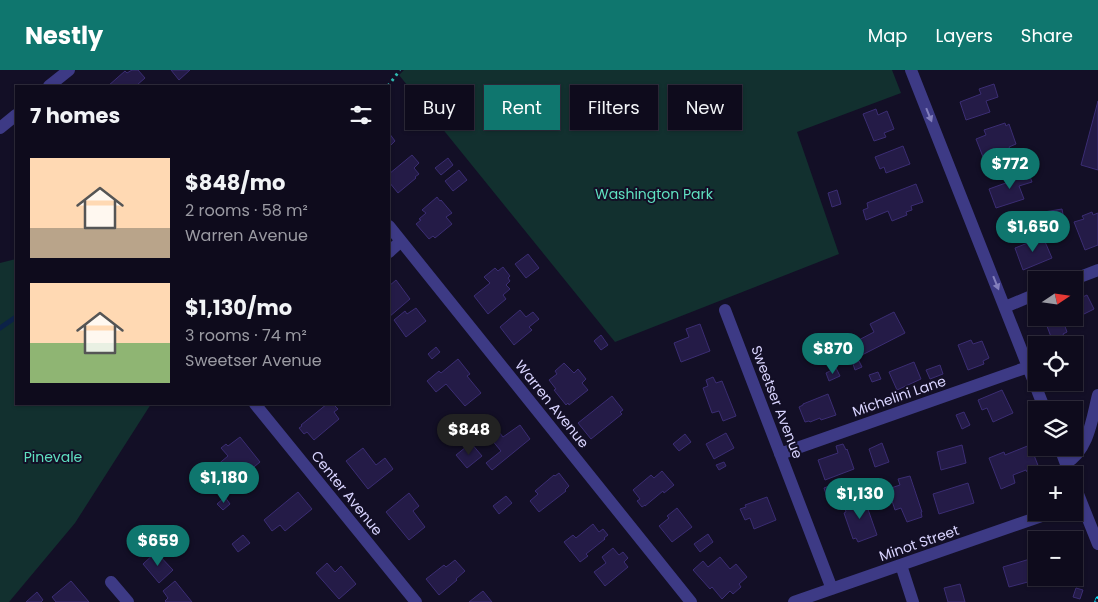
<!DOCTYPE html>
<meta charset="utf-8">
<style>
:root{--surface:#0e0b1c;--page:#1c1929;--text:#f1f3f6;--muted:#9b9ba3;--line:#2e2b3b;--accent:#0f766e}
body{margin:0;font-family:Poppins,sans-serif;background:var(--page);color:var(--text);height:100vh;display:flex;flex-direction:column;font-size:19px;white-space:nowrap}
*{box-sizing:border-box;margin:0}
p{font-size:16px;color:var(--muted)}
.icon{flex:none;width:28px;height:28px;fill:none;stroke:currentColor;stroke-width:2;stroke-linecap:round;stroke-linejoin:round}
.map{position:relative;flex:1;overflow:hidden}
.panel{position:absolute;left:15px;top:15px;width:375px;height:320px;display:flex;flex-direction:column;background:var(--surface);border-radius:0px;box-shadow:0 1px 4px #0004,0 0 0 1px var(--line)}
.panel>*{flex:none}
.guide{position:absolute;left:405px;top:15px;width:475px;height:45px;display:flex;gap:10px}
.needle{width:32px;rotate:77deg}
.tools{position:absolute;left:1028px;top:201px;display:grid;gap:10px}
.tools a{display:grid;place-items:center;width:55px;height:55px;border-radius:0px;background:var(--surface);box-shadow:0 1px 4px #0004,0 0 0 1px var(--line);font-size:25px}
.price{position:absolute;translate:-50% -42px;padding:0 11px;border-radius:18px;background:var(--accent);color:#fff;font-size:16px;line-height:32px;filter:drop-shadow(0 1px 2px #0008)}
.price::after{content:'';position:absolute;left:50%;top:30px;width:15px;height:11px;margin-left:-8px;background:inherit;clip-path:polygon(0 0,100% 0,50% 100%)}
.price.active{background:#222;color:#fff}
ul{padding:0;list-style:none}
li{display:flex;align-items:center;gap:15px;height:125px;padding:0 15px}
li span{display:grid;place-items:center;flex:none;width:140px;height:100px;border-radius:0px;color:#555}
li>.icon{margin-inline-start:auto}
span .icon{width:60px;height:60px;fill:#fffc;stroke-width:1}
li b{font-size:21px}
h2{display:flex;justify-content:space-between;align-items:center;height:60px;padding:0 15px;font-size:21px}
.chip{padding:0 18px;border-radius:0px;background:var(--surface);box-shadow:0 1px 4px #0004,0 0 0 1px var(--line);font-size:18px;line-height:45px}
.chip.active{background:var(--accent);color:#fff}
header{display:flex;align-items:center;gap:30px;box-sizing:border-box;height:70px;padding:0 25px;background:var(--accent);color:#fff}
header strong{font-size:24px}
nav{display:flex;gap:28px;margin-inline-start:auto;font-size:18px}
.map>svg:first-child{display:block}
.green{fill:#12302f}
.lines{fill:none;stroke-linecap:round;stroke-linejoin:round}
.stream{stroke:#0c2248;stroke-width:5}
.building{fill:#241b47;stroke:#3b2d73}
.path{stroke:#2fb8b0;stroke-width:3;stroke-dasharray:2.5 4;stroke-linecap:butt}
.minor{stroke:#3d3a85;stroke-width:12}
.rail-casing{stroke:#00e5ff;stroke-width:5.5}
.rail{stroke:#130f26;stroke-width:4;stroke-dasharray:11;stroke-linecap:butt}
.oneway{fill:#837fbc}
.labels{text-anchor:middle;stroke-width:4;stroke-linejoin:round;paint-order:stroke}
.park-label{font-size:14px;fill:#5fe0c0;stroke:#130f26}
.street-label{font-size:14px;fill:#d9d4ff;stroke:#130f26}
</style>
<header>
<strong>Nestly</strong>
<nav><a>Map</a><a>Layers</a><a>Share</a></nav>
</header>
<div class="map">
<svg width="1098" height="532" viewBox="0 0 1098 532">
<rect width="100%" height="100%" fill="#130f26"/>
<!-- green -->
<path class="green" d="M404,0H892L901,23L797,62L839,184L615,272L399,5Z
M16,189V334H151L75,453L9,532H0V193Z"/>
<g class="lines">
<!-- stream -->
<path class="stream" d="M0,258L16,247"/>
</g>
<!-- building -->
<path class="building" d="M132,0H138L145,8L137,15L139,16H108L125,1L127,3Z
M171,0H190L179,10Z
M994,14L998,27L986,31L990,42L966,50L960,32L981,24L979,19Z
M1098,31V100L1081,95Z
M876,39L878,45L887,41L894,59L884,63L886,67L874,71L863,44Z
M1005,53L1006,56L1009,54L1016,74L1009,77L1011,81L999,86L998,82L983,87L976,69L986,65L984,60Z
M389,63L395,71L389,77Z
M903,76L910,94L886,103L884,97L880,99L875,87Z
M412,85L419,93L414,98L419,104L415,107L416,108L398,123L389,112V104Z
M448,88L453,95L441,105L435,98Z
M459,100L467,110L453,121L445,111Z
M1028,101L1032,112L1019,116L1024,129L996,138L989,119L1014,110L1013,106Z
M916,114L923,132L911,136L912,140L906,142L907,145L892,151L888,141L866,150L863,140L868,138L867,133Z
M837,120L841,134L832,137L828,123Z
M437,127L440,131L441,130L452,143L446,147L452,154L435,168L433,166L429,169L416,154L421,150L419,149L426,143L422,140Z
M1062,139L1065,155L1046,158L1044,142Z
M1092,142L1093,145L1098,143V175L1085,180L1074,152L1084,149L1082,146Z
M1043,167L1052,188L1023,200L1015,178Z
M528,184L539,198L526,208L515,194Z
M503,197L510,206L508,208L510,211L506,215L510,219L503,225L506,229L488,244L474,226L490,213L484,207L495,198L498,201Z
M396,210L410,229L389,247V216Z
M1087,225L1094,239L1076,248L1074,244V231Z
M416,238L426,251L406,267L394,250L405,241L407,244Z
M520,240L526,247L533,242L539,249L529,257L532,260L514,275L500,257Z
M894,242L905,263L862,285L855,272L874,262L870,254Z
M1044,248H1062L1067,262L1063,264L1068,275H1054Z
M700,254L710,281L681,292L674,273L689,267L686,259Z
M601,265L608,275L601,280L594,271Z
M971,270L973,274L982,271L989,288L983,291L984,294L968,300L958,275Z
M436,277L440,282L432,289L428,284Z
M458,289L470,304L467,306L481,323L465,336L446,314L436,322L427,311L439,301L441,303Z
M859,291L862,297L855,300L853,294Z
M914,292L921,309L897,320L889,302Z
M564,293L574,303L578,299L586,309L582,313L588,320L569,335L568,333L566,335L554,320L556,319L549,310L557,304L555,301Z
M940,295L943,304L930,309L926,300Z
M836,298L840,306L829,311L826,303Z
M878,302L881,309L872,312L869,305Z
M713,307L716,313L722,311L736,346L723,351L719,341L712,343L703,318L708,316L706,310Z
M1002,320L1013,343L993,352L987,338L982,340L978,330Z
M828,324L836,345L821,350L820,348L810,352L809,351L805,352L799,337L803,335V334Z
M612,326L623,340L620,342L622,344L591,369L578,353Z
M327,334H333L338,339L334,342L339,349L314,370L307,362L304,364L299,358L302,356L301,355Z
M964,342L970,355L962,359L956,345Z
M520,355L530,369L492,400L486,393L501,381L491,369L499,362L503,367Z
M726,363L734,378L714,389L706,374Z
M685,364L691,372L679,381L673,374Z
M240,367L260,392L232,415L216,396L228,386L221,378L226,374L228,376Z
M471,373L482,386L467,398L456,385Z
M882,373L889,392L875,397L869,379Z
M843,374L846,380L847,379L854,399L825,410L818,390L838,383L836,376Z
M962,375L966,393L941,400L937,382Z
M1030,375L1039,398L1027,402L1026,400L1013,405L1015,413L1001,419L989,388L1004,382L1005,385Z
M363,378L376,395L385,388L393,399L368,419L346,391Z
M724,392L726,396L719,400L716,395Z
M662,401L674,415L664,423L663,421L645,436V435L642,437L637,431L640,429L633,420L651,405L654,408Z
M559,403L569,416L565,420L566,421L539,442L530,431L538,424L535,421L554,405L555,406Z
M910,406L922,442H921L922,447L907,452L901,438L895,440L888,419L900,415L898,409Z
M837,413L843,428L829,433L824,418Z
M968,413L974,433L939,444L933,424Z
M298,422L312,439L285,461L280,455L272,461L264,450Z
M409,423L419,436L413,441L425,457L409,470L386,442Z
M506,426L512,433L499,444L493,436Z
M225,427L230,434L223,440L217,434Z
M767,427L776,450L754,459L750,448L745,450L740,439L746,437L745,435Z
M864,428L877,465L858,472L856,468L853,469L844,443L846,442L844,435Z
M677,438L692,457L672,472L659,456L669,448L667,446Z
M593,454L599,462L603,459L608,465L604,468L605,469L586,484L588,486L580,492L564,472L573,465L576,468Z
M708,464L713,472L700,482L694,474Z
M243,465L250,473L238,482L232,474Z
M613,478L619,485L623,482L628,488L624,492L628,497L605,516L594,502L606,493L602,487Z
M156,482L173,500L159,513L143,494Z
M720,487L730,499L736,494L747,507L739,514L741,517L733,524L730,521L722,529L712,517L710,519L693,500L703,491L708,497Z
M1030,489L1032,497L1036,496V508H1043L1009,517L1003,497Z
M455,490L465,501L456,509L457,510L439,525L426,509L444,495L446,497Z
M327,493L335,502L341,496L356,514L339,529L316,503Z
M71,511L89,532H56L52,527Z
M175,511L192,532H166L165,531L168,528L163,521Z
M960,514L965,532H948L944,518Z
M1076,518L1083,520L1080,529L1073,527Z
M483,521L492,532H469Z
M37,522L43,530L41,532H26Z"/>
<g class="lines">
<!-- path -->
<path class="path" d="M388,16L400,0"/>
<!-- minor -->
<path class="minor" d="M911,0L1045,340
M49,16L69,0
M0,58L16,45
M389,156L691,532
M389,182L401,171
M1072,210L1098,200
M1005,237L1036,224
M725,240L832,519
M255,334L416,532
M1060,378L1070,405
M780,384L1028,297
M1066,393C1089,380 1092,348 1098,325
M1074,414L1098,474
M901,495L913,532
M111,512L128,532
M794,532L1053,442"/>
<!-- rail casing -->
<g class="rail-casing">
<path id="rail" d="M1097,532L1098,529"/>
</g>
<!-- rail -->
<use href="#rail" class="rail"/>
</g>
<!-- one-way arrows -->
<defs><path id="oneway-solid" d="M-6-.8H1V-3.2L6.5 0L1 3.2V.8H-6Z" transform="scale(1.25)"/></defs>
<g class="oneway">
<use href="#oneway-solid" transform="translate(929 45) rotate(68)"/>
<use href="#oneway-solid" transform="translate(996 213) rotate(68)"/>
</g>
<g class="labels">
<!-- park labels -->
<g class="park-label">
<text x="654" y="129">Washington Park</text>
<text x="53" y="392">Pinevale</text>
</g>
<!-- street labels -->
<g class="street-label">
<text transform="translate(899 326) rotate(-19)" y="5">Michelini Lane</text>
<text transform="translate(777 332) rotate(69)" y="5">Sweetser Avenue</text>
<text transform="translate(552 334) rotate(51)" y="5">Warren Avenue</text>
<text transform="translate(347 423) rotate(51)" y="5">Center Avenue</text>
<text transform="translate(919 473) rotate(-19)" y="5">Minot Street</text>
</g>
</g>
</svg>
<div class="tools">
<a><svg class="needle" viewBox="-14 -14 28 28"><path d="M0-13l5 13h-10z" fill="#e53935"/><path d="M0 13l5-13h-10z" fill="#9b9ba3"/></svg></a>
<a><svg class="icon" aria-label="locate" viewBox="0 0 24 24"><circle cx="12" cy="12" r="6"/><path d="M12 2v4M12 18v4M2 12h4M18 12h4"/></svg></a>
<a><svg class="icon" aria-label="layers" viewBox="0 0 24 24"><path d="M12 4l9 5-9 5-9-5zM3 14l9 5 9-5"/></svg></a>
<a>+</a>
<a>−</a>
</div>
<b class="price" style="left:1010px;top:120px">$772</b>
<b class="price" style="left:1033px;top:183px">$1,650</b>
<b class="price" style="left:833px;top:305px">$870</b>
<b class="price active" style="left:469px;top:386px">$848</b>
<b class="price" style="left:224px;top:434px">$1,180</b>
<b class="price" style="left:860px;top:450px">$1,130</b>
<b class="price" style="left:158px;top:497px">$659</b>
<div class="guide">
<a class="chip">Buy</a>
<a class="chip active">Rent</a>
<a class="chip">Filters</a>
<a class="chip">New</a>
</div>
<section class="panel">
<h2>7 homes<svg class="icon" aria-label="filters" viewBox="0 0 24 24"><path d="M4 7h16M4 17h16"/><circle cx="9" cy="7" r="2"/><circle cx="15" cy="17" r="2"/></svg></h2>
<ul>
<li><span style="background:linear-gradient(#ffd9b3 70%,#b9a48a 0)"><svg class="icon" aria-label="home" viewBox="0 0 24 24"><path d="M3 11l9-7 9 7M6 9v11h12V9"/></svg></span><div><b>$848/mo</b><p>2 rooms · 58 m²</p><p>Warren Avenue</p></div></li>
<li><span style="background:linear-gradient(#ffd9b3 60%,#8fb573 0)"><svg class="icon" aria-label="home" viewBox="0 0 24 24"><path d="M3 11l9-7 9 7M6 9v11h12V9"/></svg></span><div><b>$1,130/mo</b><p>3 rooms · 74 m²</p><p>Sweetser Avenue</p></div></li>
</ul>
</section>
</div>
